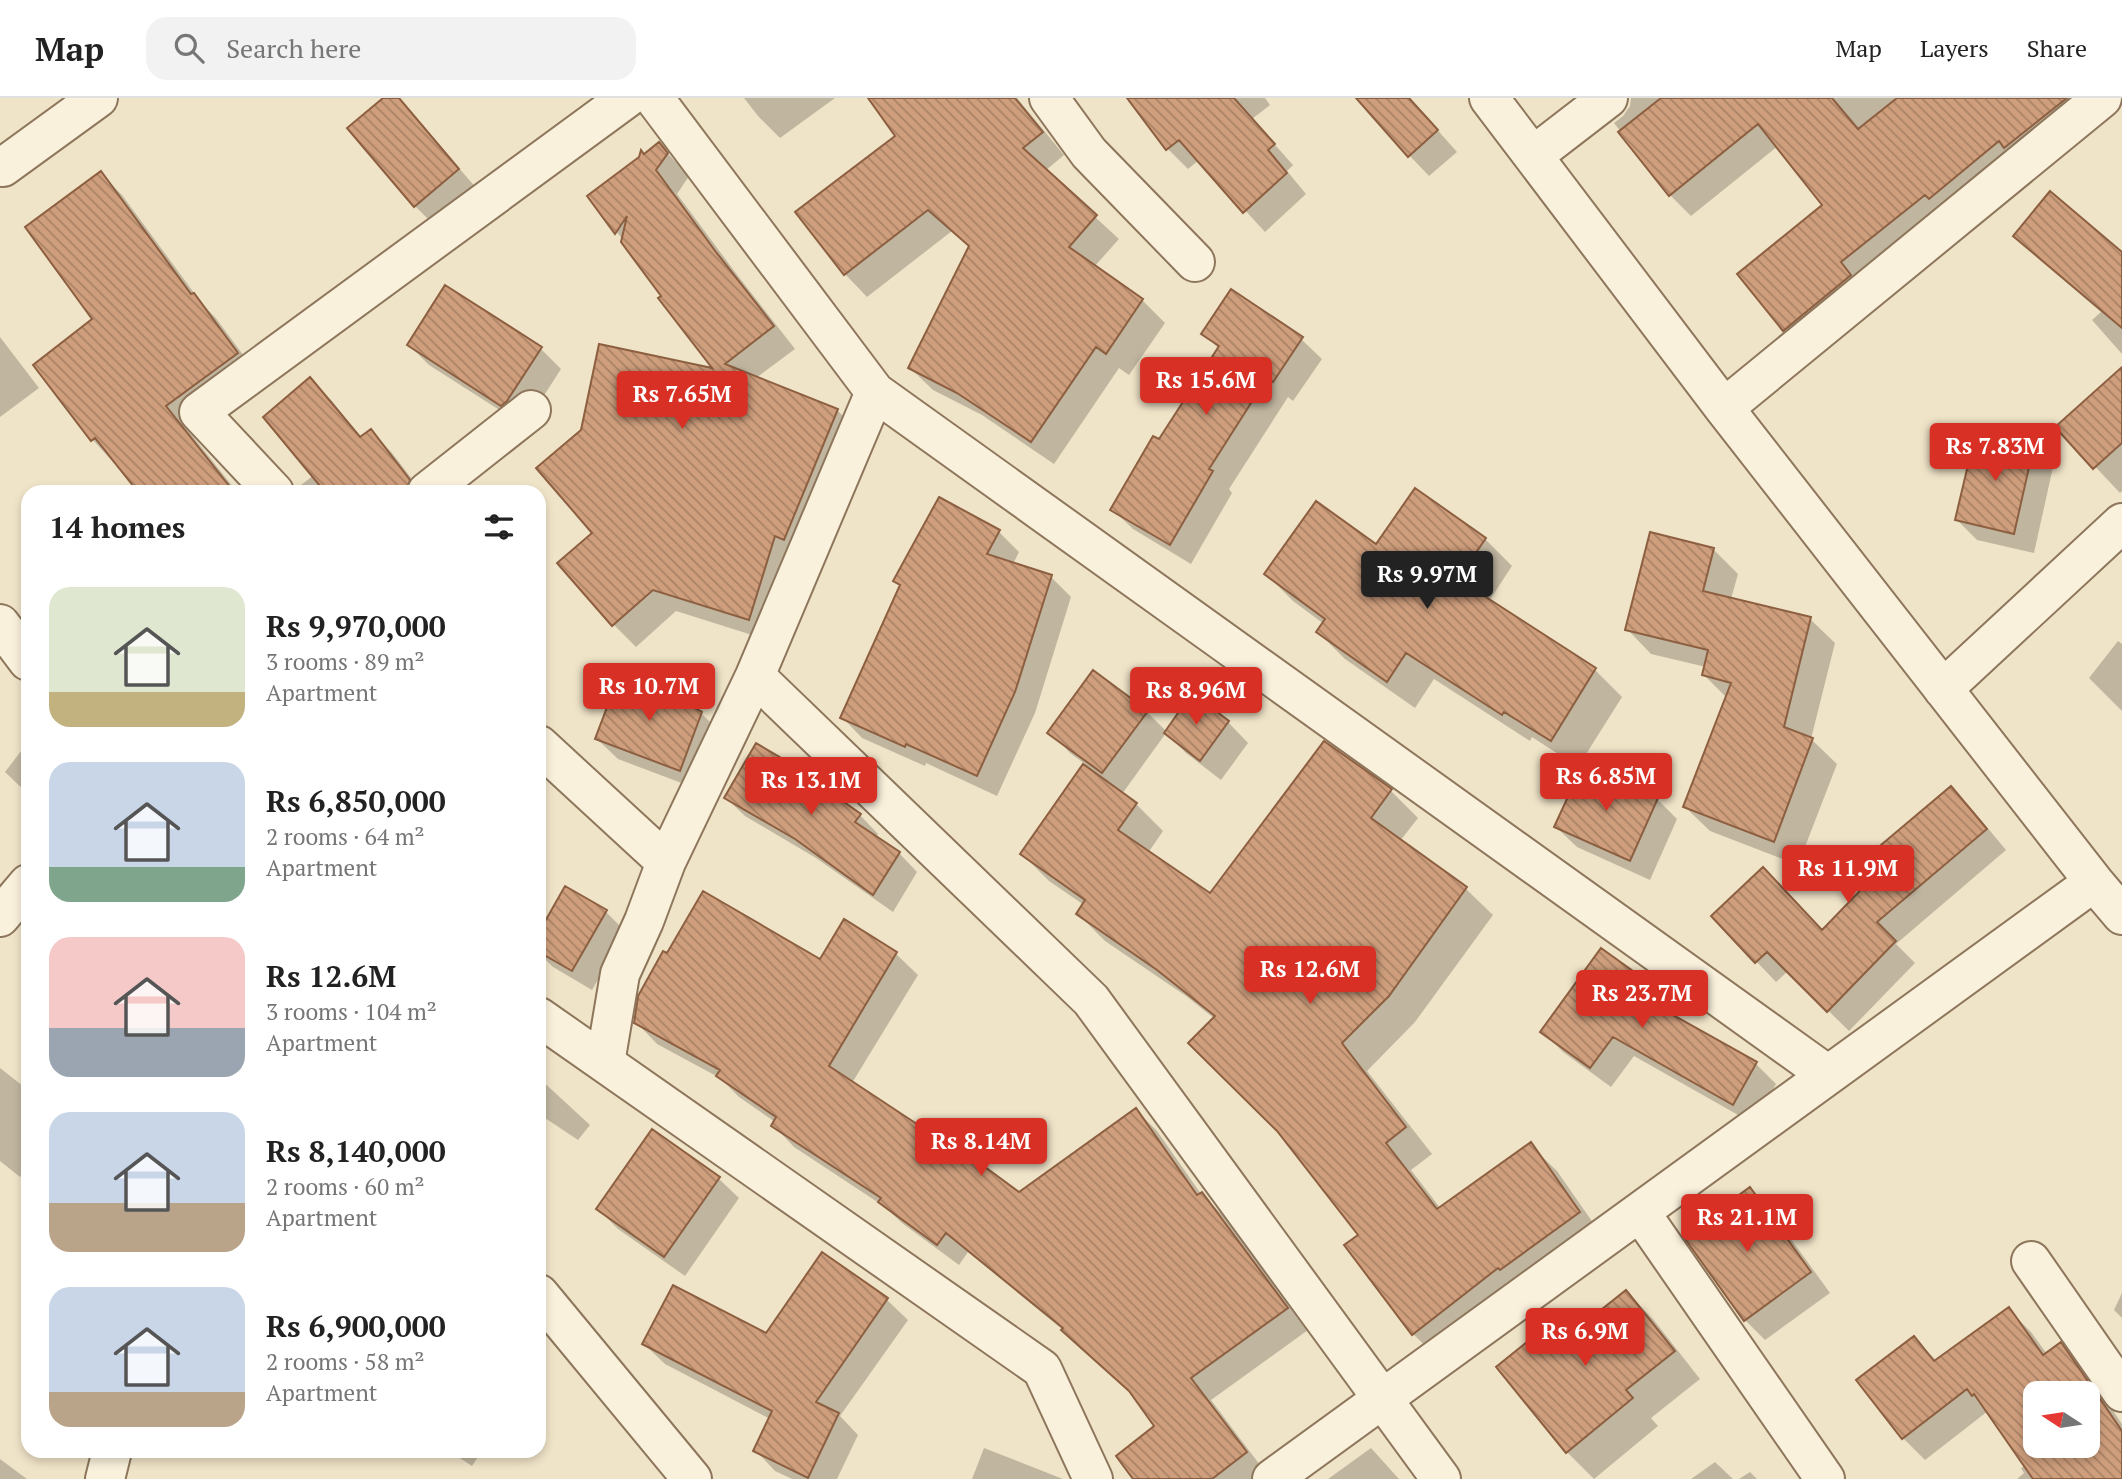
<!DOCTYPE html>
<meta charset="utf-8">
<style>
:root{--surface:#fff;--page:#f2f2f2;--text:#222;--muted:#767676;--line:#e0e0e0;--accent:#d93025}
body{margin:0;font-family:"PT Serif",serif;background:var(--page);color:var(--text);height:100vh;display:flex;flex-direction:column;font-size:26px;white-space:nowrap}
*{box-sizing:border-box;margin:0}
p{font-size:23px;color:var(--muted)}
.icon{flex:none;width:38px;height:38px;fill:none;stroke:currentColor;stroke-width:2;stroke-linecap:round;stroke-linejoin:round}
.map{position:relative;flex:1;overflow:hidden}
.panel{position:absolute;left:21px;top:387px;width:525px;height:973px;display:flex;flex-direction:column;background:var(--surface);border-radius:21px;box-shadow:0 4px 10px #0003}
.panel>*{flex:none}
.needle{width:46px;rotate:282deg}
.controls{position:absolute;left:2023px;top:1283px;display:grid;gap:14px}
.controls a{display:grid;place-items:center;width:77px;height:77px;border-radius:14px;background:var(--surface);box-shadow:0 4px 10px #0003;font-size:35px}
.price{position:absolute;translate:-50% -60px;padding:0 16px;border-radius:7px;background:var(--accent);color:#fff;font-size:23px;line-height:46px;filter:drop-shadow(0 2px 4px #0008)}
.price::after{content:'';position:absolute;left:50%;top:42px;width:21px;height:16px;margin-left:-10px;background:inherit;clip-path:polygon(0 0,100% 0,50% 100%)}
.price.selected{background:#222;color:#fff}
ul{padding:0;list-style:none}
li{display:flex;align-items:center;gap:21px;height:175px;padding:0 28px}
li span{display:grid;place-items:center;flex:none;width:196px;height:140px;border-radius:21px;color:#555}
li>.icon{margin-inline-start:auto}
span .icon{width:84px;height:84px;fill:#fffc;stroke-width:1}
li b{font-size:30px}
h2{display:flex;justify-content:space-between;align-items:center;height:84px;padding:0 28px;font-size:30px}
header{display:flex;align-items:center;gap:42px;box-sizing:border-box;height:98px;padding:0 35px;background:var(--surface);border-bottom:2px solid var(--line)}
header strong{font-size:33px}
nav{display:flex;gap:38px;margin-inline-start:auto;font-size:24px}
.search{width:490px;height:63px;background:var(--page);display:flex;align-items:center;gap:18px;box-sizing:border-box;padding:0 24px;border-radius:21px;color:var(--muted);font-size:26px}
.map>svg:first-child{display:block}
.shadow{fill:#0003;fill-rule:evenodd}
.building{fill:url(#building-back-hatch);stroke:#8d5f41;stroke-width:2;fill-rule:evenodd}
.lines{fill:none;stroke-linecap:round;stroke-linejoin:round}
.minor-casing{stroke:#8d765c;stroke-width:42}
.minor{stroke:#faf1dc;stroke-width:38}
</style>
<header>
<strong>Map</strong>
<div class="search"><svg class="icon" aria-label="search" viewBox="0 0 24 24"><circle cx="10" cy="10" r="6"/><path d="M15 15l6 6"/></svg>Search here</div>
<nav><a>Map</a><a>Layers</a><a>Share</a></nav>
</header>
<div class="map">
<svg width="2122" height="1381" viewBox="0 0 2122 1381">
<defs>
<pattern id="building-back-hatch" width="6" height="6" patternUnits="userSpaceOnUse" patternTransform="scale(1.75)"><rect width="6" height="6" fill="#cf9f7d"/><path d="M-1 5l2 2M0 0l6 6M5-1l2 2" fill="none" stroke="#a98266"/></pattern>
</defs>
<rect width="100%" height="100%" fill="#f0e4c8"/>
<!-- shadow -->
<path class="shadow" d="M386,0H398L478,92L435,128L415,108L350,30Z
M744,0H835L780,40L758,18Z
M870,0H1017L1064,57L1045,73L1119,141L1094,169L1142,202L1165,225L1129,277L1119,270L1054,366L982,317L933,292L910,270L970,149L952,133L867,199L845,176L897,38Z
M1129,0H1265L1270,7L1252,21L1293,67L1287,73L1306,96L1265,134L1199,62L1188,71L1167,50Z
M1367,0H1409L1457,54L1429,78L1409,57Z
M1631,0H2088L1805,253L1784,232L1740,176L1825,107L1778,48L1691,118L1670,97L1614,25L1623,18L1630,8Z
M659,46L689,78L677,96L738,178L795,251L756,280L837,312L859,334L771,543L676,513L636,549L614,527L560,465L594,436L716,273L623,142L590,99Z
M101,76L122,97L203,207L215,219L258,277L187,331L237,394H140L93,342L94,221Z
M2015,138L2122,156V256L2092,222L2101,214L2041,163Z
M1204,236L1301,241L1322,261L1293,303L1288,299L1229,391L1232,395L1191,466L1133,431L1112,411L1159,343L1219,251Z
M0,239L39,290L0,319Z
M409,247L541,251L561,271L527,324L523,327L429,267Z
M2122,271V393L2120,395L2058,329Z
M310,281L332,303L362,340L371,333L392,355L422,394H297V390L314,377Z
M2033,348L2053,369L2034,455L1977,442L1957,422Z
M1415,393L1485,441L1512,468L1489,503L1595,572L1622,599L1578,669L1532,639L1530,643L1434,581L1415,610L1345,561L1318,534L1324,526L1293,503L1266,476L1377,449Z
M999,434L1019,454L1013,466L1051,479L1071,499L1035,615L997,698L926,665L925,668L862,640L842,619L901,489L895,483Z
M1713,451L1738,476L1731,501L1810,521L1835,545L1811,641L1837,666L1798,767L1710,733L1685,709L1727,600L1704,577L1706,569L1651,556L1627,531Z
M2118,543L2122,546V613L2089,580Z
M1192,598L1228,624L1248,645L1221,682L1186,655L1166,635L1122,696L1136,706L1163,733L1148,755L1211,797L1325,645L1391,693L1418,720L1400,743L1466,791L1493,817L1415,924L1367,973L1432,1056L1411,1072L1441,1111L1530,1047L1557,1073L1605,1142L1440,1262L1413,1236L1361,1137L1215,921L1186,898L1105,843L1078,816L1084,807L1049,783L1022,756L1085,666L1070,655L1050,634L1147,614L1167,634Z
M701,615L721,635L700,692L618,661L597,641Z
M28,644V696L5,674Z
M804,675L812,683L860,717L878,736L876,740L899,755L917,774L893,814L816,760L745,718L726,700Z
M1951,690L1971,710L2006,752L1896,846L1915,865L1849,933L1788,873L1776,884L1713,818L1822,834L1883,771Z
M1657,701L1677,721L1650,782L1577,749L1556,729Z
M606,814L626,834L592,892L553,869L539,855V838Z
M845,824L896,856L918,877L852,985L1019,1096L1136,1012L1157,1033L1201,1096L1223,1117L1308,1232L1211,1302L1266,1375L1259,1381H1135L1156,1329L1135,1298L1063,1232L968,1154L959,1167L902,1125L885,1109L794,1049L773,1027L775,1024L739,999L720,980L657,946L636,924L820,864Z
M1650,887L1670,907L1665,915L1756,966L1776,986L1754,1026L1634,958L1611,989L1563,954L1543,934Z
M0,970L28,992V1069L20,1079L0,1063Z
M539,980L590,1027L578,1042L539,1016Z
M718,1080L739,1100L685,1178L618,1131L598,1111Z
M1750,1092L1770,1112L1830,1195L1765,1242L1745,1222Z
M823,1156L887,1202L908,1222L840,1318L858,1337L837,1381H792L775,1373L755,1352L770,1321L665,1266L644,1246L766,1237Z
M1626,1194L1653,1221L1700,1281L1651,1320L1658,1328L1594,1381L1567,1354L1564,1217L1579,1232Z
M2122,1195V1220L2114,1212Z
M2009,1212L2031,1234L2047,1256L2061,1247L2083,1269L2122,1326V1381H2017L2024,1375L2021,1370L2026,1367L1988,1313L1925,1362L1903,1340L1914,1240L1937,1263ZM2035,1295H2088V1348H2035Z
M984,1350L1063,1381H972Z
M1371,1350L1399,1381H1328Z
M449,1353H482L472,1368Z
M0,1361L27,1381H0Z
M1715,1364L1733,1381H1691Z
M1750,1374L1757,1381H1739Z"/>
<!-- building -->
<path class="building" d="M383,0H399L459,71L414,109L347,30Z
M868,0H1015L1043,34L1023,50L1097,117L1069,149L1143,201L1106,256L1096,249L1031,344L957,295L908,270L969,148L928,112L844,177L795,114L895,38Z
M1127,0H1234L1275,46L1268,52L1287,75L1243,115L1179,42L1166,52Z
M1356,0H1409L1438,32L1408,59Z
M1661,0H1832L1858,31L1897,0H2067L2004,50L1999,43L1929,101L1925,97L1841,164L1851,177L1783,233L1737,176L1822,107L1758,26L1669,98L1618,34Z
M659,44L668,55L656,72L716,154L774,228L725,266L838,311L784,442L775,438L749,522L653,492L612,528L557,465L592,435L536,370L581,332L599,246L712,270L658,200L661,198L621,144L627,118L615,136L587,98L639,59L641,52L644,56Z
M101,73L191,196L194,195L238,255L166,308L234,394H138L95,340L91,343L33,267L92,221L25,129Z
M2050,93L2122,154V230L2013,138Z
M445,187L542,249L507,303L501,308L407,247Z
M1231,191L1303,239L1273,284L1267,280L1209,371L1213,373L1170,447L1110,412L1153,338L1159,341L1219,248L1201,236Z
M2122,269V345L2093,371L2055,329Z
M310,279L360,339L371,331L410,382L406,394H325L263,319Z
M1976,333L2034,347L2014,436L1955,422Z
M1415,390L1486,440L1458,481L1596,570L1551,643L1504,614L1502,617L1406,555L1387,584L1316,534L1325,521L1264,476L1316,403L1376,446Z
M939,399L1000,432L987,456L1052,477L1015,594L977,678L906,646L905,649L840,620L900,487L893,483Z
M1650,434L1714,450L1703,493L1811,519L1784,629L1813,640L1774,744L1683,709L1731,585L1702,577L1708,552L1625,532Z
M1093,572L1148,613L1102,675L1047,635Z
M620,575L665,592L702,614L680,673L595,641Z
M1192,595L1229,623L1200,663L1164,635Z
M1324,643L1392,691L1371,720L1467,789L1389,898L1342,945L1406,1029L1386,1045L1437,1111L1531,1044L1580,1114L1500,1172L1498,1170L1412,1237L1344,1147L1358,1137L1277,1033L1188,945L1215,918L1157,872L1076,816L1085,802L1020,756L1083,666L1137,705L1118,732L1210,795Z
M756,645L805,674L804,676L861,716L855,724L900,754L873,797L795,741L724,700Z
M1583,666L1658,700L1630,763L1554,729Z
M1951,688L1987,731L1877,824L1896,843L1827,914L1767,854L1755,865L1711,818L1763,769L1822,832L1881,771L1869,757Z
M565,788L607,812L572,873L539,854V834Z
M703,793L820,861L844,821L897,854L829,968L929,1034L932,1030L1019,1094L1136,1010L1197,1097L1202,1094L1288,1210L1191,1280L1247,1354L1212,1381H1133L1116,1358L1154,1328L1129,1293L1061,1232L1063,1230L946,1135L937,1147L878,1104L881,1100L771,1028L776,1019L716,978L720,972L634,925L638,898L663,853L667,855Z
M1601,850L1651,886L1641,899L1757,964L1733,1007L1613,939L1590,970L1540,934Z
M652,1031L720,1079L664,1159L596,1111Z
M1750,1089L1811,1174L1744,1223L1683,1138Z
M822,1154L888,1200L816,1304L839,1315L808,1380L753,1353L772,1313L642,1246L673,1187L766,1235Z
M1626,1192L1675,1253L1626,1292L1633,1300L1566,1355L1496,1269L1564,1214L1577,1231Z
M2009,1209L2043,1257L2061,1244L2122,1333V1381H2033L1974,1296L1972,1298L1967,1291L1902,1341L1856,1282L1914,1238L1934,1263ZM2035,1295H2088V1348H2035Z"/>
<g class="lines">
<!-- minor casing -->
<g class="minor-casing">
<path id="minor" d="M654,0L875,294L1828,977
M1049,0L1089,55L1195,164
M1489,0L1724,310L2094,784L2122,817
M1534,57L1608,0
M0,67L3,69L98,0
M1724,310L2102,0
M274,394L199,314L627,0
M427,394L531,312
M0,526L28,563
M755,578L875,294
M1943,591L2122,425
M539,647L666,764L755,578L1091,902L1441,1381
M0,819L28,786
M539,919L1042,1271L1093,1381
M605,965L620,876L644,823L666,764
M1640,1114L1825,1381
M2031,1163L2122,1294
M539,1196L692,1381
M105,1381L112,1353
M1272,1381L2094,784"/>
</g>
<!-- minor -->
<use href="#minor" class="minor"/>
</g>
</svg>
<div class="controls">
<a><svg class="needle" viewBox="-14 -14 28 28"><path d="M0-13l5 13h-10z" fill="#e53935"/><path d="M0 13l5-13h-10z" fill="#767676"/></svg></a>
</div>
<b class="price" style="left:1206px;top:319px">Rs 15.6M</b>
<b class="price" style="left:682px;top:333px">Rs 7.65M</b>
<b class="price" style="left:1995px;top:385px">Rs 7.83M</b>
<b class="price selected" style="left:1427px;top:513px">Rs 9.97M</b>
<b class="price" style="left:649px;top:625px">Rs 10.7M</b>
<b class="price" style="left:1196px;top:629px">Rs 8.96M</b>
<b class="price" style="left:1606px;top:715px">Rs 6.85M</b>
<b class="price" style="left:811px;top:719px">Rs 13.1M</b>
<b class="price" style="left:1848px;top:807px">Rs 11.9M</b>
<b class="price" style="left:1310px;top:908px">Rs 12.6M</b>
<b class="price" style="left:1642px;top:932px">Rs 23.7M</b>
<b class="price" style="left:981px;top:1080px">Rs 8.14M</b>
<b class="price" style="left:1747px;top:1156px">Rs 21.1M</b>
<b class="price" style="left:1585px;top:1270px">Rs 6.9M</b>
<section class="panel">
<h2>14 homes<svg class="icon" aria-label="filters" viewBox="0 0 24 24"><path d="M4 7h16M4 17h16"/><circle cx="9" cy="7" r="2"/><circle cx="15" cy="17" r="2"/></svg></h2>
<ul>
<li><span style="background:linear-gradient(#dfe7d0 75%,#c2b280 0)"><svg class="icon" aria-label="home" viewBox="0 0 24 24"><path d="M3 11l9-7 9 7M6 9v11h12V9"/></svg></span><div><b>Rs 9,970,000</b><p>3 rooms · 89 m²</p><p>Apartment</p></div></li>
<li><span style="background:linear-gradient(#c9d6e8 75%,#7fa58c 0)"><svg class="icon" aria-label="home" viewBox="0 0 24 24"><path d="M3 11l9-7 9 7M6 9v11h12V9"/></svg></span><div><b>Rs 6,850,000</b><p>2 rooms · 64 m²</p><p>Apartment</p></div></li>
<li><span style="background:linear-gradient(#f6c9c9 65%,#9aa5b1 0)"><svg class="icon" aria-label="home" viewBox="0 0 24 24"><path d="M3 11l9-7 9 7M6 9v11h12V9"/></svg></span><div><b>Rs 12.6M</b><p>3 rooms · 104 m²</p><p>Apartment</p></div></li>
<li><span style="background:linear-gradient(#c9d6e8 65%,#b9a48a 0)"><svg class="icon" aria-label="home" viewBox="0 0 24 24"><path d="M3 11l9-7 9 7M6 9v11h12V9"/></svg></span><div><b>Rs 8,140,000</b><p>2 rooms · 60 m²</p><p>Apartment</p></div></li>
<li><span style="background:linear-gradient(#c9d6e8 75%,#b9a48a 0)"><svg class="icon" aria-label="home" viewBox="0 0 24 24"><path d="M3 11l9-7 9 7M6 9v11h12V9"/></svg></span><div><b>Rs 6,900,000</b><p>2 rooms · 58 m²</p><p>Apartment</p></div></li>
</ul>
</section>
</div>
